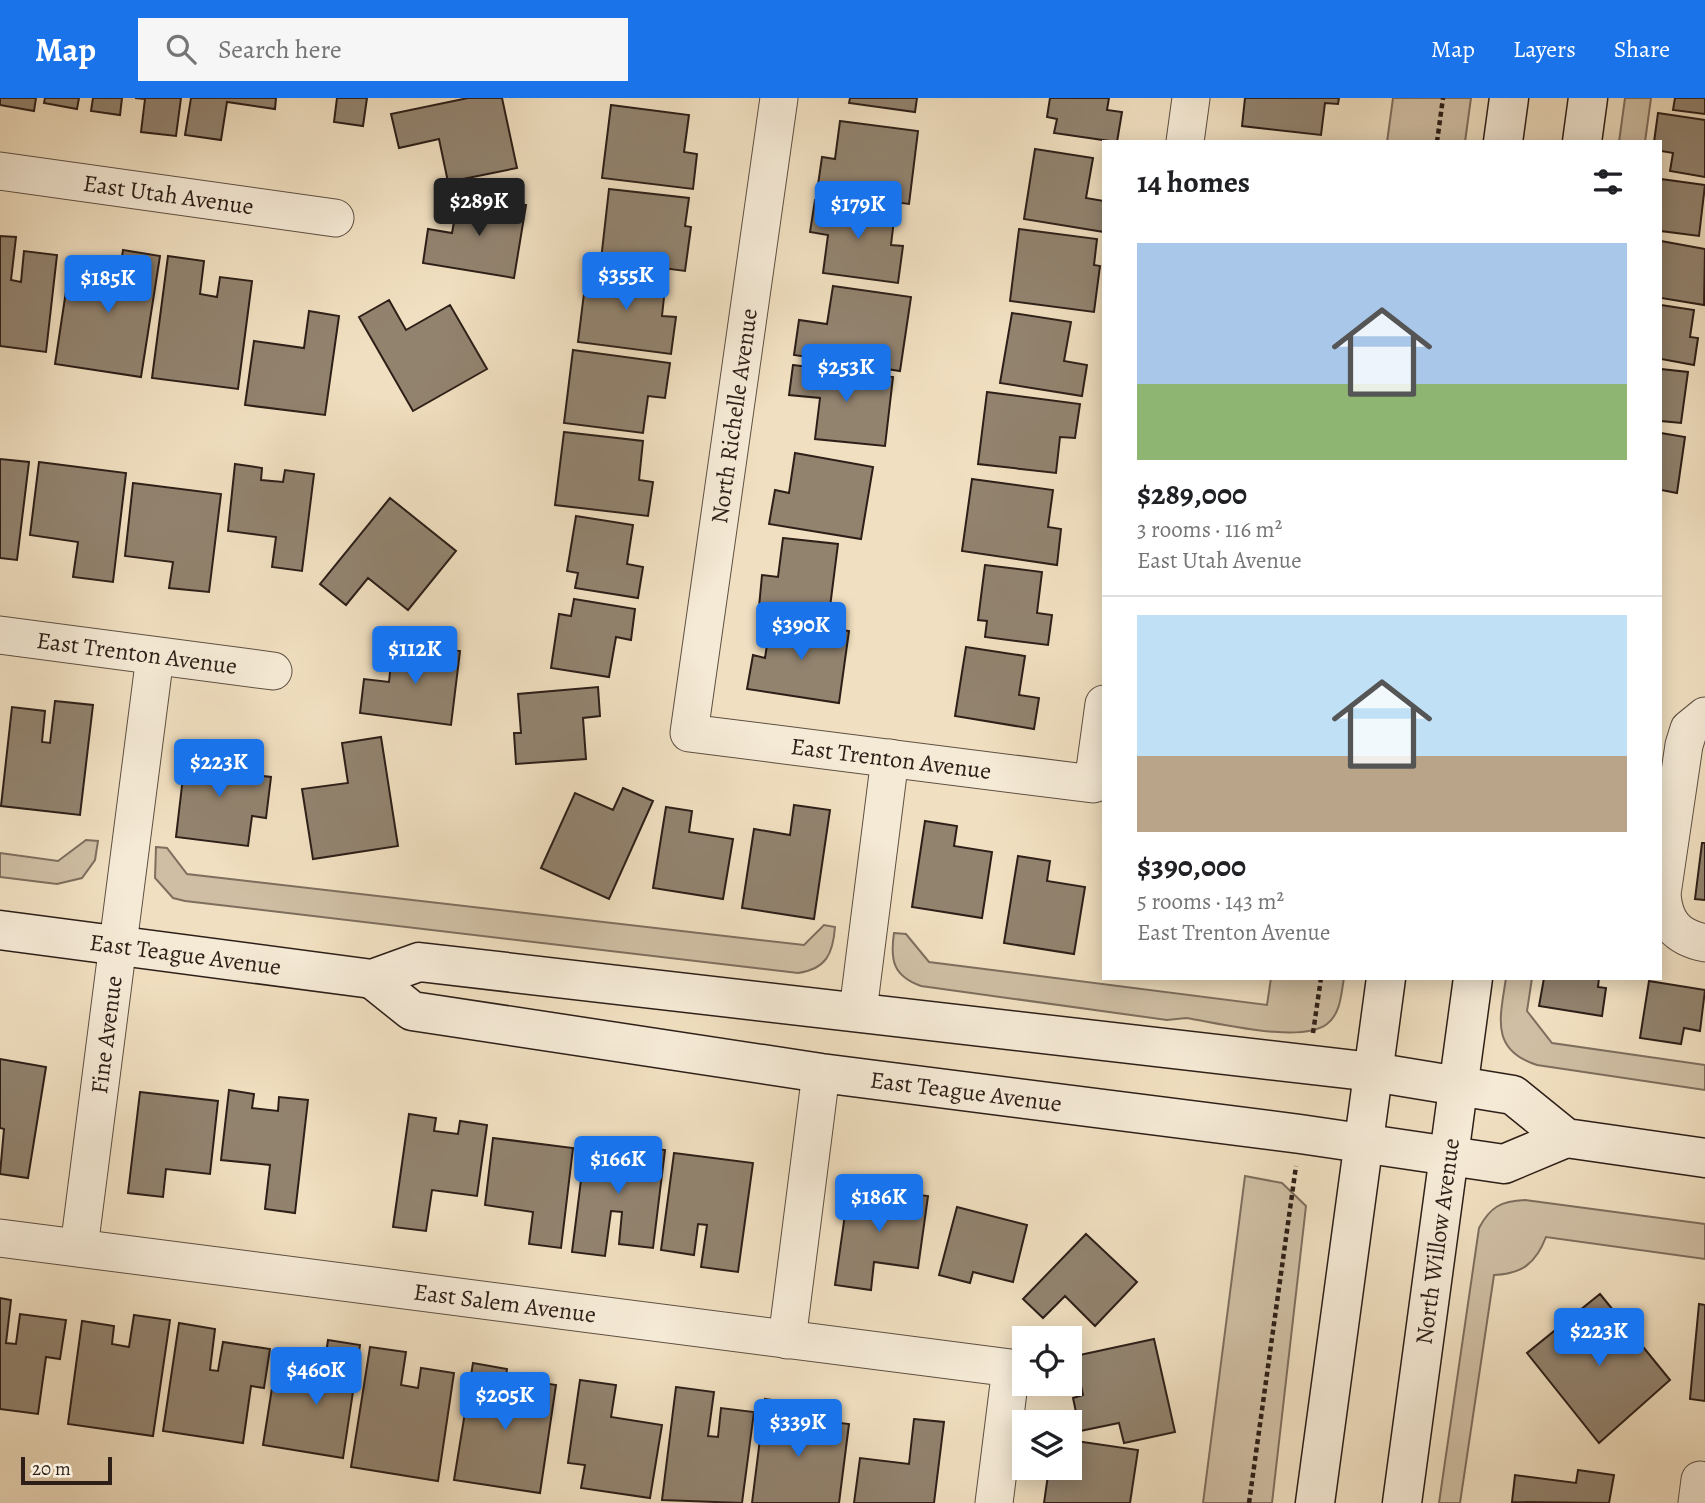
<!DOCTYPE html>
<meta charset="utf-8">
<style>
:root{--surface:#fff;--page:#f6f6f6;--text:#202124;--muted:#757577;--line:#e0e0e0;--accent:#1a73e8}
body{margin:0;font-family:Alegreya,serif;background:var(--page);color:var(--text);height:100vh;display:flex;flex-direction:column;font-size:26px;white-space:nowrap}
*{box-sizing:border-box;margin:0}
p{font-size:23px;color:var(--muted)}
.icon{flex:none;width:38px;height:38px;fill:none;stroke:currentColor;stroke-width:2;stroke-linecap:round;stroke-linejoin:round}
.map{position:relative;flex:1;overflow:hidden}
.sheet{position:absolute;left:1102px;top:42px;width:560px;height:840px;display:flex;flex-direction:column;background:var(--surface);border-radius:0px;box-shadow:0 4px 18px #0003}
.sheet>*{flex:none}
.controls{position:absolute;left:1012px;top:1228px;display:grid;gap:14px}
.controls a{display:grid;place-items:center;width:70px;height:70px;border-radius:0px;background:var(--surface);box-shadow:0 4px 18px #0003;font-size:35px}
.scale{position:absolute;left:21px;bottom:18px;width:91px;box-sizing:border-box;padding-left:7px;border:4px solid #2d1f18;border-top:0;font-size:19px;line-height:24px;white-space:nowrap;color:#2d1f18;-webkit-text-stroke:5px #f5ead6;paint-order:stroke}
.price{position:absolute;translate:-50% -60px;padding:0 16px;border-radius:7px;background:var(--accent);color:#fff;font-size:23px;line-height:46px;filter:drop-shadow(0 2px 4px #0008)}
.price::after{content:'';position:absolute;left:50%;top:42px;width:21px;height:16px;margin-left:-10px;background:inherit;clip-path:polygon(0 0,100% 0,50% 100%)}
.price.active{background:#222;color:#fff}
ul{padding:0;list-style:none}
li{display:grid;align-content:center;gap:14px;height:371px;padding:0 35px}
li+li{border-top:2px solid var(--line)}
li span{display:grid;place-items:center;height:217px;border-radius:0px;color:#555}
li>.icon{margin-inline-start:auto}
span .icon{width:126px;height:126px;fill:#fffc;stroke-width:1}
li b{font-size:30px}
h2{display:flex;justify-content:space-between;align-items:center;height:84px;padding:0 35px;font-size:30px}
header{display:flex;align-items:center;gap:42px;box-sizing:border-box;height:98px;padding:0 35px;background:var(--accent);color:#fff}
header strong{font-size:33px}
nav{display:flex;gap:38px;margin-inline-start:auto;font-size:24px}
.search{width:490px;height:63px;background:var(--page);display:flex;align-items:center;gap:18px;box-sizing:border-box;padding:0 24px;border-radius:0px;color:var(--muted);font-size:26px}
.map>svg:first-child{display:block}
.green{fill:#cfbea3;stroke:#7e6e5e;stroke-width:2}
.building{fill:#92836f;stroke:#2d1f18;stroke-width:2}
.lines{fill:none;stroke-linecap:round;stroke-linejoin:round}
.street-casing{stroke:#5e4f42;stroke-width:39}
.secondary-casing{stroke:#2d1f18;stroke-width:41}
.path{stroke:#2d1f18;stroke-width:4.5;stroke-dasharray:5 3.5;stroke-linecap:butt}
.street{stroke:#f5ead6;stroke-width:37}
.secondary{stroke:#f5ead6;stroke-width:38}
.labels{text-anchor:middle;stroke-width:7;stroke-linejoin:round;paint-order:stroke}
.street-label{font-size:24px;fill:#2d1f18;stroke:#f5ead6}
</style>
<header>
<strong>Map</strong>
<div class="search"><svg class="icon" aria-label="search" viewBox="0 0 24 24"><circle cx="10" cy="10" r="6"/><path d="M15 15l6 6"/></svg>Search here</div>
<nav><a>Map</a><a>Layers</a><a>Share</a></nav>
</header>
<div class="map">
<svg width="1705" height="1405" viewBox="0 0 1705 1405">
<rect width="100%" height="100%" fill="#f0dfc0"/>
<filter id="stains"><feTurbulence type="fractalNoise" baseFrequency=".00286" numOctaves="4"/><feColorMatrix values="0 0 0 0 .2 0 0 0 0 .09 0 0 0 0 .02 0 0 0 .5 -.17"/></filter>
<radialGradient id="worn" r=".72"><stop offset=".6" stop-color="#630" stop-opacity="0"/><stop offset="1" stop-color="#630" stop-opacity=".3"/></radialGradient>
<!-- green -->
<path class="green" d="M1393,0H1471L1465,44H1387Z
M1625,0H1651L1645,44H1619Z
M86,742L98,743L95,762L82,780L57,786L0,779V755L58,763Z
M156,749L167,750L187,776L804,847L824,827L835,829C833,856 826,871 798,875L185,803L173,800L155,780Z
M894,835L906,836L929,864L1267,907L1271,880H1344C1341,896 1341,915 1327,926C1301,946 1219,925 1186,920L1167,922L921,888C893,878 890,862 894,835Z
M1506,880H1532L1527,913L1552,945L1705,967V992L1537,967C1490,952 1500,920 1506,880Z
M1245,1078L1282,1085L1306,1108L1272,1405H1203Z
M1525,1102L1705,1126V1161L1546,1139C1536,1165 1522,1176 1494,1177L1460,1405H1439L1479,1130C1490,1109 1501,1103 1525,1102Z"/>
<!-- building -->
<path class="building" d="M0,0H36L34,13L0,7Z
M45,0H79L77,11L44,5Z
M93,0H122L120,17L91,13Z
M135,0H181L176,38L141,34L145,1Z
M191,0H276L275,11L227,4L221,42L185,37Z
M337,0H367L363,28L334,24Z
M468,0H502L517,70L448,84L439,41L399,50L391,16Z
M850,0H917L915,14L849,5Z
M1050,0H1109L1107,12L1122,14L1117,44L1054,35L1057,21L1047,19Z
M1245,0H1339L1338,6L1325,5L1321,37L1242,28Z
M1675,0H1705V16L1673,12Z
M611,7L689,17L684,54L697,56L693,91L602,80Z
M1658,15L1705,22V79L1670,73L1673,55L1661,53V44H1654Z
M840,23L918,33L909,106L817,94L822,59L835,61Z
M1035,51L1093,60L1086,100L1104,103V134L1024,121Z
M1661,81L1705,87L1699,138L1661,133Z
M609,91L689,100L685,128L691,129L685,173L601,162Z
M459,96L526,107L514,180L423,165L428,131L452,135Z
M815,102L895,113L891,147L903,148L898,185L823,175L828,137L810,134Z
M1019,131L1097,141L1094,167L1100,168L1094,214L1010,203Z
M0,138L16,139L11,182L21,184L24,153L57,157L46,254L0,248Z
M1661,143L1705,151L1704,207L1661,200Z
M123,152L160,158L141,279L55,266L71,160L104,165L101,182L118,185Z
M168,158L204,163L200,196L217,199L220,179L252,183L238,291L152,280Z
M587,171L666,180L662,218L676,219L671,256L578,244Z
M833,188L911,199L900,273L794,257L799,222L827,226Z
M389,202L406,232L450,207L487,271L413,313L359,219Z
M1661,207L1694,212L1690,239L1698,240L1694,267L1661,261Z
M309,213L339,218L325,317L245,307L254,243L304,250Z
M1012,215L1071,224L1064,263L1087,267L1082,298L1000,285Z
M573,252L670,265L665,300L648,298L643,335L564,325Z
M793,267L893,279L885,348L815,341L820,300L789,297Z
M1661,271L1688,274L1681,325L1661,323Z
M987,294L1080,306L1075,340L1060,339L1056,375L978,366Z
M564,334L643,343L639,382L653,384L648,418L555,407Z
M1661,335L1685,339L1677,395L1661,392Z
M795,355L873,369L861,441L769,426L775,392L789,395Z
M0,361L29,364L17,462L0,460Z
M39,364L126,375L113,484L73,479L78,444L30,437Z
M235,366L262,370L261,382L283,384L285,372L314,376L302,473L272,469L276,439L228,433Z
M972,381L1053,392L1048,429L1061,431L1057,467L962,453Z
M133,385L221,396L209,494L169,490L173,464L125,458Z
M390,400L456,453L408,512L368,480L346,507L320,486Z
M576,418L633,427L627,466L643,469L638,500L575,490L578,475L567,473Z
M783,440L838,446L829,517L759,509L762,477L778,479Z
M985,467L1042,474L1037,515L1052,517L1048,547L985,539L987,523L978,522Z
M574,501L635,511L631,542L616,539L609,579L551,570L559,516L571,518Z
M771,521L849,533L839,605L747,591L753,557L765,560Z
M393,545L460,553L451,627L360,615L364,581L389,584Z
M966,549L1025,558L1019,597L1039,600L1034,631L955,618Z
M598,589L600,618L583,620L586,661L516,666L514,635H521L518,596Z
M55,603L93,607L80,717L1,708L12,609L45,613L42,644L50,645Z
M381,639L398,748L313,761L302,691L348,685L342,645Z
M187,645L223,649L220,673L271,679L266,720L252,718L248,748L176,739Z
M623,690L653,703L609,801L541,770L575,695L613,712Z
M794,707L830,712L814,821L742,810L754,731L790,737Z
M666,709L692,713L689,734L733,741L723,801L653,790Z
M925,723L957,728L954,748L992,754L982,820L912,809Z
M1702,745H1705V802L1695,801Z
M1018,758L1050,763L1047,783L1085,789L1074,856L1004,845Z
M1544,880H1599L1598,889L1606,890L1602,918L1539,908Z
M1649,883L1705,892L1700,933L1684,930L1681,946L1640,940Z
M0,961L46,969L28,1080L0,1076L4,1031L0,1030Z
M229,992L254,996L252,1010L278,1013L279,999L308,1002L295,1115L265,1111L270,1067L221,1062Z
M140,994L218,1003L210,1076L166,1071L163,1099L128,1095Z
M409,1016L436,1020L434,1033L458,1036L460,1023L487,1027L477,1098L432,1092L426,1133L393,1129Z
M493,1040L573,1050L561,1150L529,1146L533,1114L485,1107Z
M586,1042L665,1052L653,1150L619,1146L622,1114L611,1113L605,1158L572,1154Z
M674,1055L753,1065L738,1174L701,1169L707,1127L698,1126L694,1157L661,1152Z
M849,1088L928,1098L918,1170L874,1164L871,1192L835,1187Z
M957,1109L1027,1127L1013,1184L973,1174L970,1185L939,1177Z
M1086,1136L1137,1184L1095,1228L1065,1198L1043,1220L1023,1201Z
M1600,1196L1670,1282L1599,1345L1527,1255Z
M0,1200L11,1202L6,1245L16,1246L20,1216L66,1222L60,1261L46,1259L38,1316L0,1311Z
M1699,1206L1705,1207V1303L1690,1301Z
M134,1217L170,1222L153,1338L68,1326L82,1223L114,1228L112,1246L129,1249Z
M179,1225L215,1231L210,1272L218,1273L223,1244L270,1251L264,1290L251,1288L243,1345L163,1333Z
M1154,1241L1175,1334L1124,1345L1119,1325L1080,1333L1073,1300L1083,1297L1075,1258Z
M328,1242L360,1247L343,1360L263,1347L272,1290L286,1292L287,1283L321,1288Z
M370,1249L406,1254L401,1287L418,1290L421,1270L454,1275L438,1383L351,1369Z
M473,1265L507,1271L503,1299L520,1302L523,1282L556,1287L540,1395L454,1382Z
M580,1282L616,1287L611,1319L662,1327L650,1400L581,1390L585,1367L568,1365Z
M676,1289L714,1294L708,1338L718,1339L721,1310L754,1314L742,1405L662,1402Z
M765,1301L801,1306L796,1338L814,1341L817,1322L849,1326L839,1405H752Z
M914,1321L944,1324L934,1405H854L860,1360L909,1366Z
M1069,1342L1138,1352L1130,1405H1044L1049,1370H1069Z
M1578,1372L1614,1377L1609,1405L1512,1404L1515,1377L1576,1385Z"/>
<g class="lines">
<!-- street casing -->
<g class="street-casing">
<g id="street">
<path id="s1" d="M779,0L689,635L1093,686L1104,606"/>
<path d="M1185,44L1191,0"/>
<path id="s2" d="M0,73L335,120"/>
<path id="s3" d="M0,537L273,573"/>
<path d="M1705,618L1689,631L1684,647L1662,796C1664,824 1676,839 1705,845"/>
<path d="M858,913L890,660"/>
<path id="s4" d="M0,1140L1011,1270L994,1405"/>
<path id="s5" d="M79,1150L155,558"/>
<path d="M787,1242L821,975"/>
<path d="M1697,1405L1700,1382L1705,1383"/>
</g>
</g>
<!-- secondary casing -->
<g class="secondary-casing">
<g id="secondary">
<path d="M1503,44L1509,0"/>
<path d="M1582,44L1588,0"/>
<path id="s6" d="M0,832L372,881L419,864L1373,974L1513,997L1566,1040L1705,1060"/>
<path id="s7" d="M372,881L412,913L821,975L1300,1036L1504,1066L1566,1040"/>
<path d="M1315,1405L1386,880"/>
<path id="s8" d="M1402,1405L1473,880"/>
</g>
</g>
<!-- path -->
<path class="path" d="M1437,44L1443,0
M1313,935L1321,880
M1249,1405L1296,1068"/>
<!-- street -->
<use href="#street" class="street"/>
<!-- secondary -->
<use href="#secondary" class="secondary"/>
</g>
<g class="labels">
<!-- street labels -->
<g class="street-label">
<text dy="8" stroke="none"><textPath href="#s2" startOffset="170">East Utah Avenue</textPath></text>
<text transform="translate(734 318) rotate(-82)" y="8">North Richelle Avenue</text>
<text dy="8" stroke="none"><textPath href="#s3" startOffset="138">East Trenton Avenue</textPath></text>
<text dy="8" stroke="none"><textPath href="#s1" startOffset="845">East Trenton Avenue</textPath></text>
<text dy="8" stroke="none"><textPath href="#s6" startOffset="187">East Teague Avenue</textPath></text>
<text dy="8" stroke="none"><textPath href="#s5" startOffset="215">Fine Avenue</textPath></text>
<text dy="8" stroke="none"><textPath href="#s7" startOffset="611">East Teague Avenue</textPath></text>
<text dy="8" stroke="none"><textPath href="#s8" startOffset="264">North Willow Avenue</textPath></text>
<text dy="8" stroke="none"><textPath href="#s4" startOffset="509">East Salem Avenue</textPath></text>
</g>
</g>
<rect width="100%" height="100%" filter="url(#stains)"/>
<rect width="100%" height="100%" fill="url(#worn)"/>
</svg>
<div class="controls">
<a><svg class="icon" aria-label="locate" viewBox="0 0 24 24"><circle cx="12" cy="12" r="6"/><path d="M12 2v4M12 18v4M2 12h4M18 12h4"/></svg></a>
<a><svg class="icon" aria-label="layers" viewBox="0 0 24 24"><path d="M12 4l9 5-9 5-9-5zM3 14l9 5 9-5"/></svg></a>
</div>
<div class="scale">20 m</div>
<b class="price active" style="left:479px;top:140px">$289K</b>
<b class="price" style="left:858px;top:143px">$179K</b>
<b class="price" style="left:626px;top:214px">$355K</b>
<b class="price" style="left:108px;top:217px">$185K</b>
<b class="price" style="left:846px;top:306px">$253K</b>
<b class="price" style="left:801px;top:564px">$390K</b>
<b class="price" style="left:415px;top:588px">$112K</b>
<b class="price" style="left:219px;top:701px">$223K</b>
<b class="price" style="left:618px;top:1098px">$166K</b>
<b class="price" style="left:879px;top:1136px">$186K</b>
<b class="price" style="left:1599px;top:1270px">$223K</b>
<b class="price" style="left:316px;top:1309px">$460K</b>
<b class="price" style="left:505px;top:1334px">$205K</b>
<b class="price" style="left:798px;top:1361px">$339K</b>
<section class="sheet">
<h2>14 homes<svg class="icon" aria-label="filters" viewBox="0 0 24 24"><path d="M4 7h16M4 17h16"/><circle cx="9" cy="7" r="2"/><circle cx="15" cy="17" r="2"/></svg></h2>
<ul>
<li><span style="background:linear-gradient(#a9c7e8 65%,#8fb573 0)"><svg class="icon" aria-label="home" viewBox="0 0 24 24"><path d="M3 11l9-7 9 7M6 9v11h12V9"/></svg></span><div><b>$289,000</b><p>3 rooms · 116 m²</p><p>East Utah Avenue</p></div></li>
<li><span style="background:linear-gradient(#bfe0f5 65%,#b9a48a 0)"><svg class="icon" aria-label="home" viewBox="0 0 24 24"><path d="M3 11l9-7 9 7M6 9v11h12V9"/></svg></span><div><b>$390,000</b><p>5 rooms · 143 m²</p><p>East Trenton Avenue</p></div></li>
</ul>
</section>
</div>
